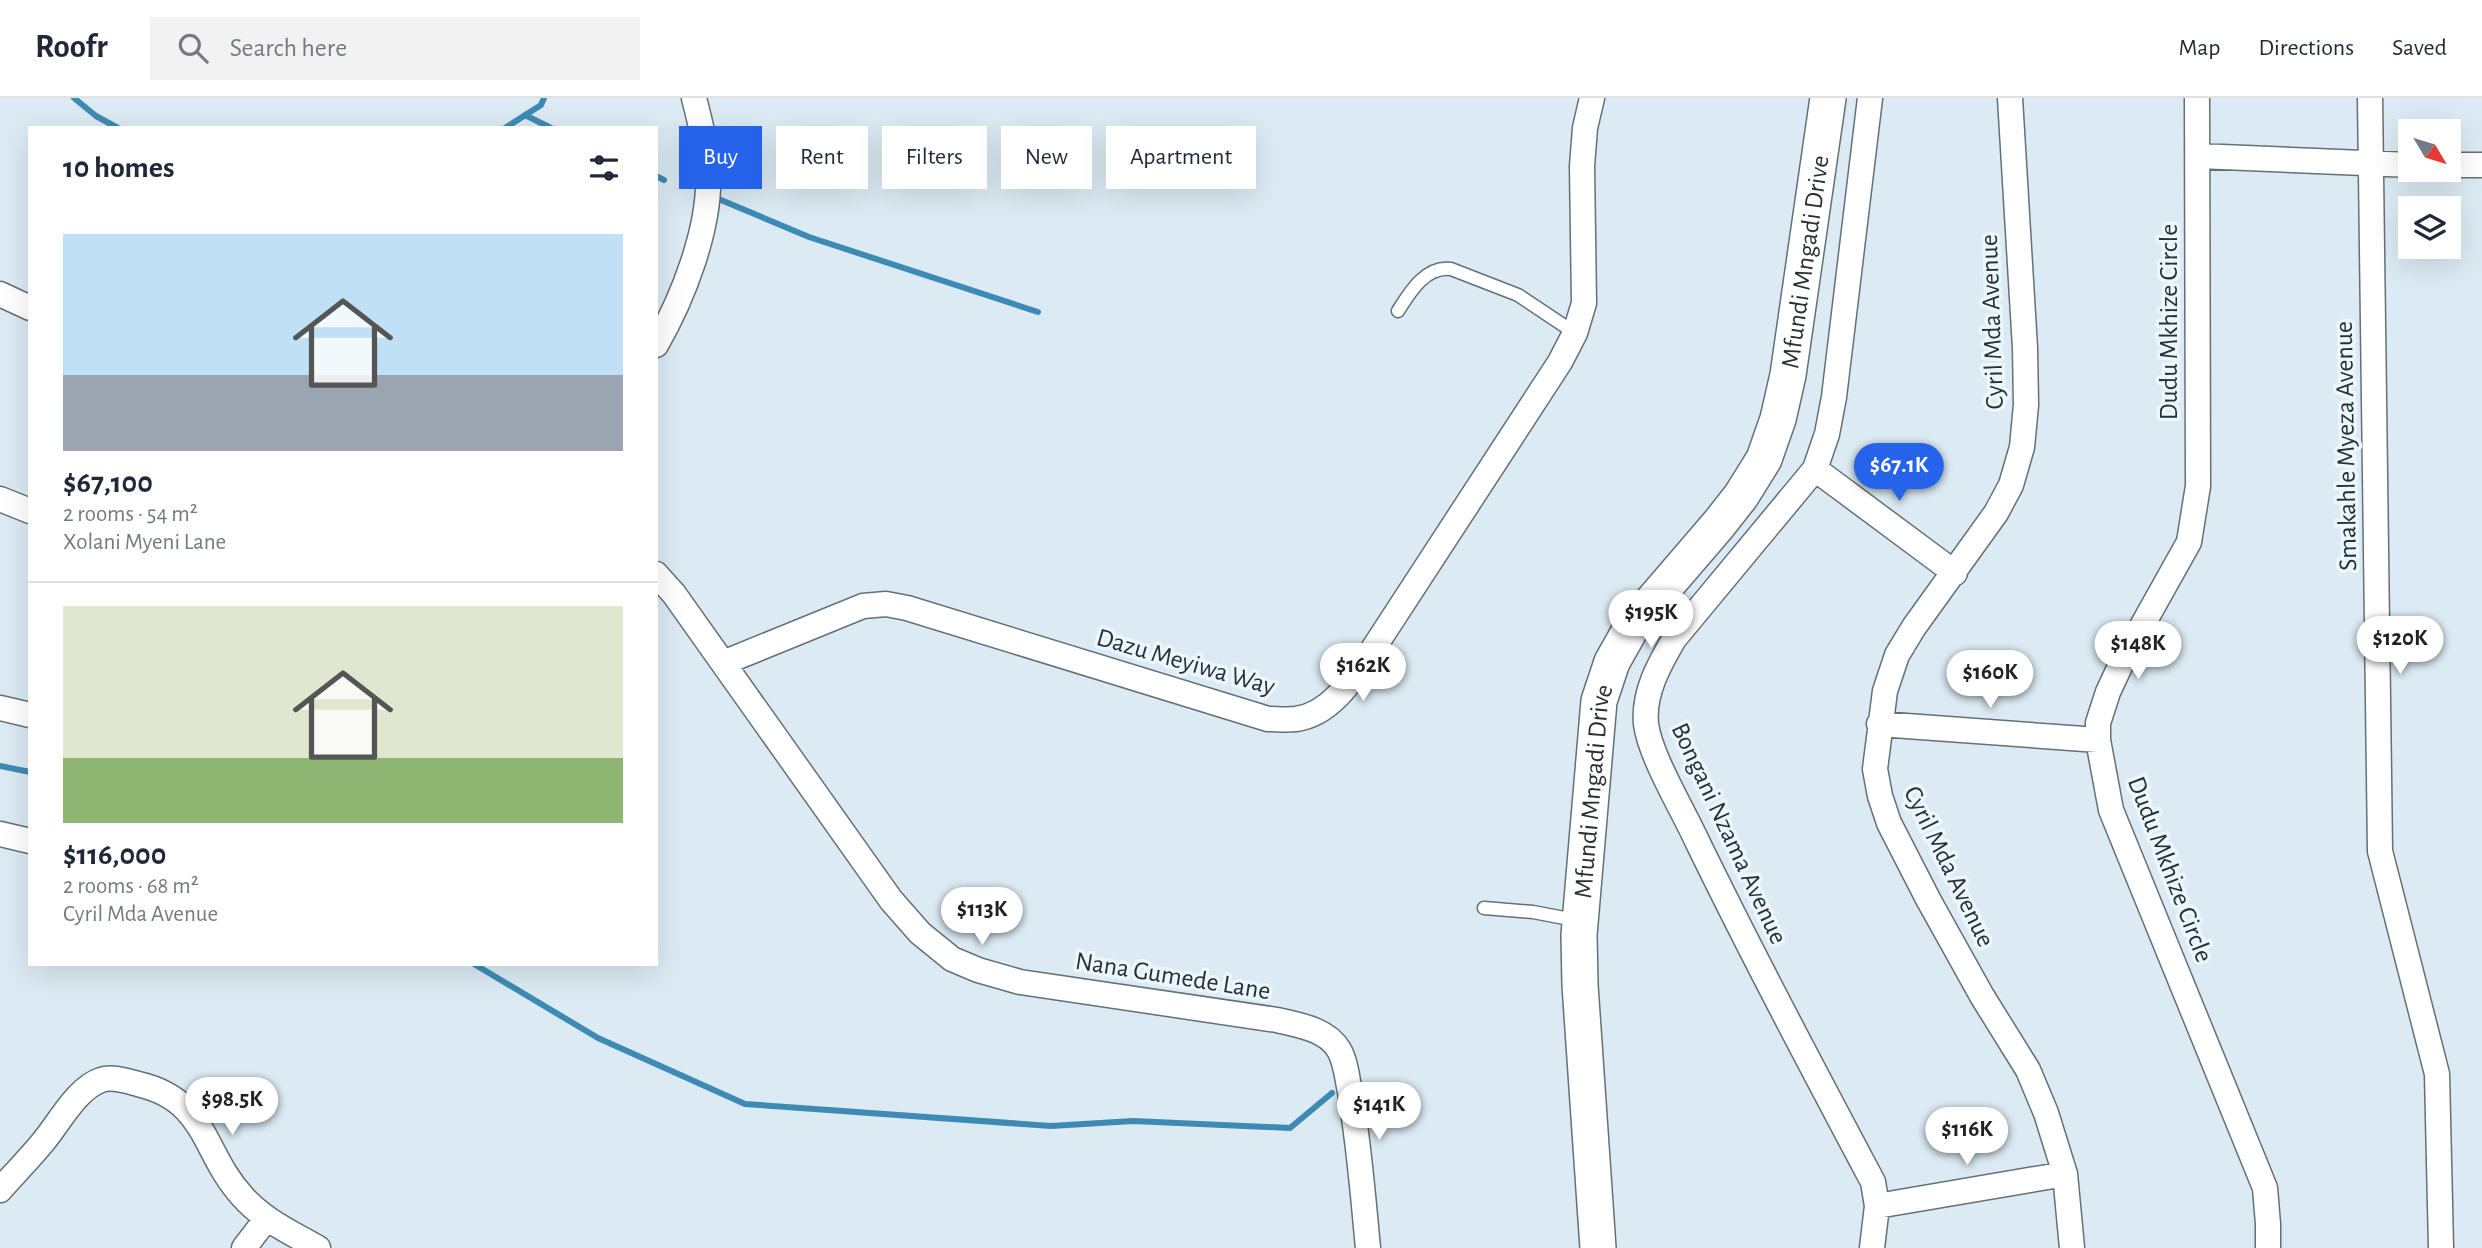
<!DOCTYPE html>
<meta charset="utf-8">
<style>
:root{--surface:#fff;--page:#f2f2f3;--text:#1f2937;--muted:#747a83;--line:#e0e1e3;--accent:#2563eb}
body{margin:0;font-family:"Alegreya Sans",sans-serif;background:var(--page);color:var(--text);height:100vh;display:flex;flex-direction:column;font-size:26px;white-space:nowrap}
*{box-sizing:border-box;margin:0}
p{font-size:23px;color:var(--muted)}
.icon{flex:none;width:38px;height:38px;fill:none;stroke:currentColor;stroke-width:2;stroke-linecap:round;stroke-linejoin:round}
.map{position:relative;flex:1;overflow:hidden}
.panel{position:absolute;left:28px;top:28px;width:630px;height:840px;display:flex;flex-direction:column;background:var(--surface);border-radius:0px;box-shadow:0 7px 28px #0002}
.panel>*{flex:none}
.hud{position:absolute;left:679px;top:28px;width:665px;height:63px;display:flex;gap:14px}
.needle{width:46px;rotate:128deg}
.tools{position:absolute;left:2398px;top:21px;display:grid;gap:14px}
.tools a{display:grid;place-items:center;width:63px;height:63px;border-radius:0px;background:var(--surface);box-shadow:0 7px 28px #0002;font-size:35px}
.price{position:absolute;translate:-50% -60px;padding:0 16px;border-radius:24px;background:#fff;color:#222;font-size:23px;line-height:46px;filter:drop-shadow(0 2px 4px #0008)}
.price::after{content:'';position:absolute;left:50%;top:42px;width:21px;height:16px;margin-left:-10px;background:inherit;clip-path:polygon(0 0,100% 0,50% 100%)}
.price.on{background:var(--accent);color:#fff}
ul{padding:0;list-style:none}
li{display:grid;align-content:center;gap:14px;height:371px;padding:0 35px}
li+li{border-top:2px solid var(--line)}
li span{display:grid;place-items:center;height:217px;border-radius:0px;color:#555}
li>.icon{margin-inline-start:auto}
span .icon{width:126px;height:126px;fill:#fffc;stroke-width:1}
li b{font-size:30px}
h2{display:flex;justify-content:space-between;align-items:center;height:84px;padding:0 35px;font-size:30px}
.tag{padding:0 24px;border-radius:0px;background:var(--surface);box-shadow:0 7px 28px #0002;font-size:24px;line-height:63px}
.tag.on{background:var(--accent);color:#fff}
header{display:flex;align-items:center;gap:42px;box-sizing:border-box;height:98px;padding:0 35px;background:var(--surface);border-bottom:2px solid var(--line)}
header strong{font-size:33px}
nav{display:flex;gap:38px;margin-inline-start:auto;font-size:24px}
.search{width:490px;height:63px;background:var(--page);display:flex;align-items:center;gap:18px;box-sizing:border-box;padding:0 24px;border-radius:0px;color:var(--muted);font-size:26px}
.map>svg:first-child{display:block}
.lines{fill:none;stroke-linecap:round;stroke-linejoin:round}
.stream{stroke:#3d8bb4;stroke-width:6}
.lane-casing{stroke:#637078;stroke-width:15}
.street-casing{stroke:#637078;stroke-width:27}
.secondary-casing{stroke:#637078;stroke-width:38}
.lane{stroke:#fff;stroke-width:12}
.street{stroke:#fff;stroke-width:24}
.secondary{stroke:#fff;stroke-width:35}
.labels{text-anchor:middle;stroke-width:7;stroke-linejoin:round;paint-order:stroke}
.street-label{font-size:26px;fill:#292f32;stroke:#ebf7fe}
</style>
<header>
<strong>Roofr</strong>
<div class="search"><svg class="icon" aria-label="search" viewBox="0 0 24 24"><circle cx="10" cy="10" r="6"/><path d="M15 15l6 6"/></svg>Search here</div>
<nav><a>Map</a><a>Directions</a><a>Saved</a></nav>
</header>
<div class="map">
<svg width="2482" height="1150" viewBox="0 0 2482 1150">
<rect width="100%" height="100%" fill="#dbeaf3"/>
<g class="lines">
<!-- stream -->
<path class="stream" d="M74,0L96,18L118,30
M525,17L551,30
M505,30L541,7L544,0
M656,78L664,82
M721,102L809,139L1038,214
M0,668L30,674
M474,866L598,940L745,1006L1051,1028L1133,1023L1290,1030L1332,995"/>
<!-- lane casing -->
<g class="lane-casing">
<path id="lane" d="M1398,213C1410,194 1425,168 1451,171L1518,197L1575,235
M1484,810L1533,814L1580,823"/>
</g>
<!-- street casing -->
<g class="street-casing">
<path id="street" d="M1870,0L1834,299L1827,336L1815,371L1674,541C1659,567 1643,595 1646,626C1650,658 1683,712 1697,743C1753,858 1813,971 1873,1084L1877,1108L1872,1150
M2010,0L2025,250L2026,307L2022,349L2011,387L1996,415L1914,529L1897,557L1885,593L1875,671L1880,698L1889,725L1928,801L1982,898L2028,972L2046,1015L2065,1076L2072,1150
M2197,0L2198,388L2189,444L2123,562L2108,594L2098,625V642L2111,712L2265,1090L2268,1126V1150
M2370,0L2380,753L2437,976L2441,1150
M2198,58L2410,67
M2448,67H2482
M0,196L30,210
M656,247C683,200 711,129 708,74C707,50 700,24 694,0
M1815,371L1955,475
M0,401L30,413
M656,476L674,496L891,802L920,835L952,861L978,872L1020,884L1277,922C1298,927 1327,931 1339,952C1346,964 1347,980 1350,994C1359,1045 1363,1098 1368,1150
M723,565L863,508L886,506L907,510L1268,621C1277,621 1287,622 1296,621C1333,616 1356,576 1375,548L1560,264L1575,235L1584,205L1582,68L1585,30L1592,0
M0,610L30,617
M1879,626L2098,642
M0,736L30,743
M0,1092C14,1076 30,1060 43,1044C59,1025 77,990 101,982C112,978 127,983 138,986C208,1002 202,1055 243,1099C263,1122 292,1135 318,1150
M1877,1108L2065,1076
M244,1150L267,1120"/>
</g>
<!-- secondary casing -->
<g class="secondary-casing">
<g id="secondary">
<path id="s1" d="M1598,1150L1580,887L1579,837L1599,603L1612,564L1634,525L1719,426L1741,398L1764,361L1778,321L1788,277L1828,0"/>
</g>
</g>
<!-- lane -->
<use href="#lane" class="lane"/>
<!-- street -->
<use href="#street" class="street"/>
<!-- secondary -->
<use href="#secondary" class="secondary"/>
</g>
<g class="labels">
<!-- street labels -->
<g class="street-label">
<text dy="9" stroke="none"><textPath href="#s1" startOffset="1046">Mfundi Mngadi Drive</textPath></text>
<text transform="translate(1991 224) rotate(-92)" y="9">Cyril Mda Avenue</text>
<text transform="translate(2168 224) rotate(-90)" y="9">Dudu Mkhize Circle</text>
<text transform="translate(2345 348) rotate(-91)" y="9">Smakahle Myeza Avenue</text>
<text transform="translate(1186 563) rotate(16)" y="9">Dazu Meyiwa Way</text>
<text dy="9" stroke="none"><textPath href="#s1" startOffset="458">Mfundi Mngadi Drive</textPath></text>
<text transform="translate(1730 735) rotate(65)" y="9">Bongani Nzama Avenue</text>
<text transform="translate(1950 768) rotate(64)" y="9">Cyril Mda Avenue</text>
<text transform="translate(2171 771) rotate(69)" y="9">Dudu Mkhize Circle</text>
<text transform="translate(1173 877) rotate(9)" y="9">Nana Gumede Lane</text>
</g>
</g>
</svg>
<div class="tools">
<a><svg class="needle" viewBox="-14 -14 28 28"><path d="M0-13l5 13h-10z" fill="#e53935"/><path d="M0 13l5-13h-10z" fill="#747a83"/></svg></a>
<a><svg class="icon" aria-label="layers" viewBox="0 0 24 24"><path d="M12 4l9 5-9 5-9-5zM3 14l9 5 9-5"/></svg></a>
</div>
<b class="price on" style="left:1899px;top:405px">$67.1K</b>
<b class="price" style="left:1651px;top:552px">$195K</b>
<b class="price" style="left:2400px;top:578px">$120K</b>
<b class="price" style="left:2138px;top:583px">$148K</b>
<b class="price" style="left:1363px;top:605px">$162K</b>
<b class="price" style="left:1990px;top:612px">$160K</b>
<b class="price" style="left:982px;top:849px">$113K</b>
<b class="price" style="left:232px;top:1039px">$98.5K</b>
<b class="price" style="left:1379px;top:1044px">$141K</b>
<b class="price" style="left:1967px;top:1069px">$116K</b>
<div class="hud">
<a class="tag on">Buy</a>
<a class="tag">Rent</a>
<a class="tag">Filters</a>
<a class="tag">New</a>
<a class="tag">Apartment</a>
</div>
<section class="panel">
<h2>10 homes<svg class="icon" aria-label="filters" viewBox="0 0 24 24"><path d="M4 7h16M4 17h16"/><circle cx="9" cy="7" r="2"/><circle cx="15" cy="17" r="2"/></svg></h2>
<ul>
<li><span style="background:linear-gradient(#bfe0f5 65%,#9aa5b1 0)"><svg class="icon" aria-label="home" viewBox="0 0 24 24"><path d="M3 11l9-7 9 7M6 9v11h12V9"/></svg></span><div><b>$67,100</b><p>2 rooms · 54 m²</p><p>Xolani Myeni Lane</p></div></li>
<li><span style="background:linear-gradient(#dfe7d0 70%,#8fb573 0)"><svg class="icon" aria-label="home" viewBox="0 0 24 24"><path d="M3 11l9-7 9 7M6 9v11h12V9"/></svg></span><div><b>$116,000</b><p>2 rooms · 68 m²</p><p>Cyril Mda Avenue</p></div></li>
</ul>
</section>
</div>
